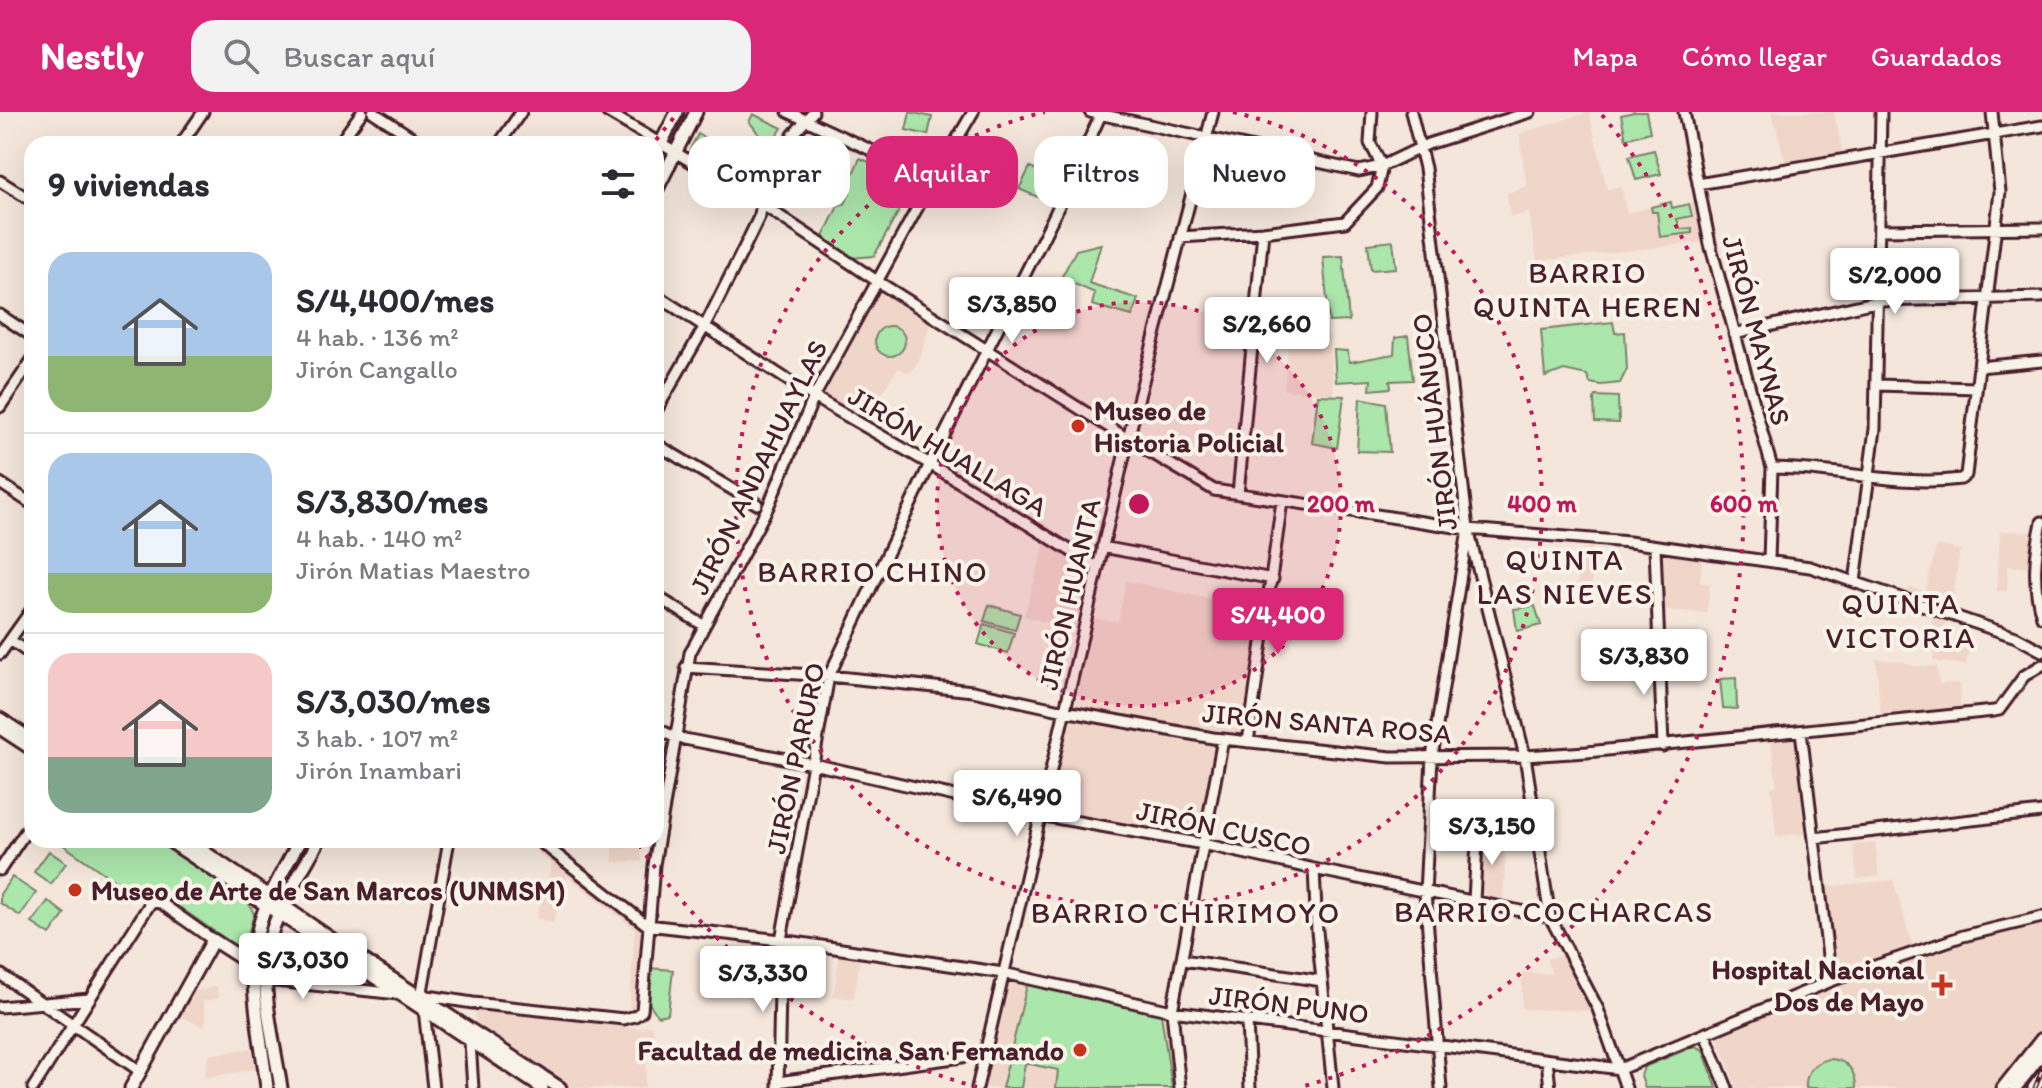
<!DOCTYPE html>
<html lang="es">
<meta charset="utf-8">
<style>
:root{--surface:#fff;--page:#f2f2f3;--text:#2b2b33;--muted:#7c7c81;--line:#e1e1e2;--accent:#db2777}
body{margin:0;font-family:Itim,sans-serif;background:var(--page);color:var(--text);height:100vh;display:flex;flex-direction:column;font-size:30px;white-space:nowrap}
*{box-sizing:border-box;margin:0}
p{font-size:26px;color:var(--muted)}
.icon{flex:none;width:44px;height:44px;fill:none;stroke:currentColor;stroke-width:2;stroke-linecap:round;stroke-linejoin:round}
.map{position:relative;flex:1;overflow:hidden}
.details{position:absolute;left:24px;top:24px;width:640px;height:712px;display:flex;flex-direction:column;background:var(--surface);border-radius:24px;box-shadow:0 8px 32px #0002}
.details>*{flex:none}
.banner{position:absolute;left:688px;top:24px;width:760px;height:72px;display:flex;gap:16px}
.price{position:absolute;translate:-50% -68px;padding:0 18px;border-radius:8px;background:#fff;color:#222;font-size:26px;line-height:52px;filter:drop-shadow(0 2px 4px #0008)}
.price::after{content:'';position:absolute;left:50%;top:48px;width:24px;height:18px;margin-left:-12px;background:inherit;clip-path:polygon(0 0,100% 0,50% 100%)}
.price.selected{background:var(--accent);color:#fff}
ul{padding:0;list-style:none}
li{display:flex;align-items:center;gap:24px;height:200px;padding:0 24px}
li+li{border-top:2px solid var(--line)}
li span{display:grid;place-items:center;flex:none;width:224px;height:160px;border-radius:24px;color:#555}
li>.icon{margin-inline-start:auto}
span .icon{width:96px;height:96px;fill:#fffc;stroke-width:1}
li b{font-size:34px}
h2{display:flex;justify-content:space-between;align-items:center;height:96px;padding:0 24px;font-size:34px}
.tag{padding:0 28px;border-radius:24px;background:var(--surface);box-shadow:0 8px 32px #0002;font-size:28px;line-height:72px}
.tag.selected{background:var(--accent);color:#fff}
header{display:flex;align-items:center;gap:48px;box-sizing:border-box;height:112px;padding:0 40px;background:var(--accent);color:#fff}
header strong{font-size:38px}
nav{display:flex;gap:44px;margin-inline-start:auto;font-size:28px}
.search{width:560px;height:72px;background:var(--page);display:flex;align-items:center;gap:20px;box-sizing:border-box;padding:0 28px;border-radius:24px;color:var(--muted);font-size:30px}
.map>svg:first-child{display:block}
.built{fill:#f0d6c9}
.green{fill:#abe6ab;stroke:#7a826b;stroke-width:2}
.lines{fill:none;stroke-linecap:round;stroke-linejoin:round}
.minor-casing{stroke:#4a1f2b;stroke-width:15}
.major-casing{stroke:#4a1f2b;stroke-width:17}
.minor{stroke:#f7f3e8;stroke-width:9}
.major{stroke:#f7f3e8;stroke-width:11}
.rail-casing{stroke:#4a1f2b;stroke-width:5}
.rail{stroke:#f7f3e8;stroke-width:2;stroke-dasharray:6;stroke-linecap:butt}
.ring{fill:none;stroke:#c2185b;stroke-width:4;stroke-dasharray:4 8}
.poi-dot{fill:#c8321e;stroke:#f7f3e8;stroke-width:3}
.labels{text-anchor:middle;stroke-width:8;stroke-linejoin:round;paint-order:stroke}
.street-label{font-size:28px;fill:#4a1f2b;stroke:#f7f3e8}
.poi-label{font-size:28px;font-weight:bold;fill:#4a1f2b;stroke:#f7f3e8;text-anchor:start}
.neighbourhood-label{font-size:30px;letter-spacing:2px;fill:#4a1f2b;stroke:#f7f3e8}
.centre{fill:#c2185b;stroke:#f7f3e8;stroke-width:4}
.ring-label{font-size:24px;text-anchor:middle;font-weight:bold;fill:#c2185b;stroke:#f7f3e8;stroke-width:8;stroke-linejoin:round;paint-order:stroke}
</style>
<header>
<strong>Nestly</strong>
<div class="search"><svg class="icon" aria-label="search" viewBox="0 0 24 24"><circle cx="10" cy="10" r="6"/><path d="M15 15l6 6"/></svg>Buscar aquí</div>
<nav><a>Mapa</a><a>Cómo llegar</a><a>Guardados</a></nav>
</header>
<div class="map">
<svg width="2042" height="976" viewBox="0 0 2042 976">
<rect width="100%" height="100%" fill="#f4e6da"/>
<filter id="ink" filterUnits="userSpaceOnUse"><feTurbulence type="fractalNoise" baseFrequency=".0125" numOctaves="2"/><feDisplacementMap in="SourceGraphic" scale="16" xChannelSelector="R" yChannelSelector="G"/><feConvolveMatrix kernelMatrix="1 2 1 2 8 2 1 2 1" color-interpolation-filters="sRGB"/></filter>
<g filter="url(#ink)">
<!-- built -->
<path class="built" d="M1589,0L1607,77L1621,74L1627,101L1671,90L1672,96L1694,90L1703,130L1537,149L1529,101L1510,105L1507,81L1527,74L1519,22Z
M1772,0H1834L1843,42L1786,52Z
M879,178L930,211L920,247L910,261L898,256L863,310L820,284Z
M1329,222L1334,282L1284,278L1289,226Z
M2000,419L2037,420L2031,456L2008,454L2007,479H1997Z
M1045,432L1091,459L1076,518L1024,504Z
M1937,433L1960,438L1951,497L1908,483L1909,475L1925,480Z
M1592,435V485H1579L1577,446H1583V437Z
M1659,441L1702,448L1700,470L1710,472L1707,501L1663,498Z
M1126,469L1261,498L1247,622L1243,625L1126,606V601L1111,599L1110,603L1075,597L1089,506L1118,510Z
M1933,504L1946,508L1942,526L1970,533L1966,553L1933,549L1936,532L1929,529Z
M1876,547L1904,550L1914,554H1937L1939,572L1959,571L1961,599L1881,605Z
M1069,604L1216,633L1199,724L1195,728L1049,700L1046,695Z
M656,621L670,628L656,725Z
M1794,625L1805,722L1776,724L1771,675L1777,674L1771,628Z
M1481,726L1501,728L1506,747L1502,794L1478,788Z
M523,728H531L642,815L636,894L629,899L635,817L567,764L553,811L536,806L552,752Z
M613,728H638L642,749L613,750Z
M1875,731L1879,764L1857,767L1853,733Z
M1893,768L1913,835L1839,862L1834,858L1824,775Z
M2042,810V915L1994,976H1737L1716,921L1963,828Z
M839,842L860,846L854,887L833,884Z
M1563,843L1591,899L1522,897V860L1552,862L1546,847Z
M790,863L822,867L821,881L792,877Z
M1007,867L1165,901L1174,976H982Z
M217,874L219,886L203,889L206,909L204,915L179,904L193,880Z
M475,898L644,917V914H652L654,922L649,924L645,976H572L475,915Z
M252,936L255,957L204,966L209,943Z"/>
<!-- green -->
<path class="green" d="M910,0L932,5L928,23L906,18Z
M1634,0H1646L1650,20L1626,27L1621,3Z
M753,2L782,16L771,33C759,28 758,18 749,10Z
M698,22L717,33L722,53L690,37Z
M1654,38L1661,62L1636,68L1629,44Z
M860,46L915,70L874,144L851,146L823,125L838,94L845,92L850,81L847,75Z
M1030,55L1052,65L1042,87L1019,77Z
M1671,90L1672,96L1689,92L1692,104L1677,107L1680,117L1692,116V121L1660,125L1657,100H1652L1651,95Z
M1393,129L1396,156L1371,158L1368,132Z
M1101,132L1089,171L1138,187L1132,204L1092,193L1095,181L1061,166L1076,138Z
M1343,144L1349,209L1329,210L1323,145Z
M1613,210L1615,221L1625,220L1627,257L1620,271L1601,273L1590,271L1587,263L1564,258L1545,265L1541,218Z
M875 229a15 15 0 1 1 30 0a15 15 0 1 1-30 0Z
M1408,224L1413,268L1390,269L1391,276L1370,278L1371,268L1336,270L1334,238L1347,239L1350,250L1394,242L1395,226Z
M1318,283L1344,284L1337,336L1312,331Z
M1596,284L1618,285L1619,311L1595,310L1594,287Z
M1360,286L1386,291L1390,340L1357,339Z
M989,493L1020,502L1015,518L984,509Z
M1535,494L1541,513L1517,519L1514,497Z
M984,512L1014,521L1008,541L978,532Z
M1736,566L1737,597L1723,596L1720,567Z
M56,728H158L250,793L254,802L245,833L238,836L155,778L145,790Z
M49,739L66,751L51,772L34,760Z
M12,765L36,781L20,804L0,791V782Z
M48,789L65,802L50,823L32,811Z
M649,856L673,858L668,902L658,904L646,887Z
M1027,873L1161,902L1172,976H1056L1058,958L1025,951L1021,976H1002Z
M1695,934L1703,938L1717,976H1645L1641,964L1644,955Z
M1828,947C1846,947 1856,958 1856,976H1806C1805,961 1813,951 1828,947Z"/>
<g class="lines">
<!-- minor casing -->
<g class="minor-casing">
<path id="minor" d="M373,0L422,32
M607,0L754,87L877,169L1128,327L1214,378L1468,417L1629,430L1810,455L2016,525L2042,539
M788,0L934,67
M1090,0L1359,59L1382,54L1428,32L1530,0
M1372,0L1370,31L1382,54
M1411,0L1425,56L1468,417L1525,644L1550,805L1598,897L1626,976
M1684,0L1710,132L1772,356L1769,448
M181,32L203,0
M339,32L362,0
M499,32L521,0
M0,69L32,89
M1698,72L2042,14
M1880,118L2042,116
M1180,125L1263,120L1345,110L1377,76L1382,54
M656,183L814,285L930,352L1097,455
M0,203L32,224
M1734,222L1879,189L2042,185
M1979,255L2042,249
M1877,273L1976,276
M0,295L32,248
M656,299L705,214L746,132L760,103L763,83L793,23L813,0
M656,332L757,392
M1772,356C1836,356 1898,375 1961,367L1966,363L2000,80L1992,0
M0,371L32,392
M1238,382L1263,120
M2042,410C2035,443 2032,472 2042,505
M1102,435L1273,467
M1655,435L1663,634
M1855,470L1875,317L1881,0
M656,484L703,513
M10,528L32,543
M0,542L32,497
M686,555L829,564L973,579L1065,599L1213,626L1391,645L1525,644L1587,640L1994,599L1999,598L2024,564L2042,553
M656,616L674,625L813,652L1039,703L1203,732L1314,757L1550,805
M1801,619L1831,869
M1248,630L1282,389
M1429,723L1477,728L1474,790
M1814,726L2042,700
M538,728L647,813L781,828L1003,861L1172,899L1620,957L1831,869L1963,824L2042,805
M1314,757L1317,819L1333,976
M0,758L32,710
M1183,848L1322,869
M0,862L140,959
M266,868L398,882
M415,882L473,891L624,907L635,904L642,899L654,753L690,541L768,395L814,285L926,80L973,0
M421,885L449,728
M0,895L89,887
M424,898L433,976
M1247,909L1250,976
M1705,922L1727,976
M470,930L473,976
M1547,948L1550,976
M778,970L984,942
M33,976L151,790L161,791L213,828
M778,976L781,828L829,564L930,352L1055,102L1102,0
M977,976L1128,327L1213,0
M1180,976L1172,899L1223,627
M1441,976L1425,781L1432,645L1467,424"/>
</g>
<!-- major casing -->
<g class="major-casing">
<path id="major" d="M656,41L677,0
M656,79L696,0
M0,607L32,628
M0,616L32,637
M168,728L542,976
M187,728L343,835L560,976
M131,976L213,828L241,846L249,842L255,833
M267,976C262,930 247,867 257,823C264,789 284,758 300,728
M281,976C275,936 259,873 268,834C276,796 301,762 319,728
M2003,976L2042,927
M2015,976L2042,941
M2034,976L2042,965"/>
</g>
<!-- minor -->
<use href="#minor" class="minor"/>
<!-- major -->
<use href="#major" class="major"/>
<!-- rail casing -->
<g class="rail-casing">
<path id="rail" d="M2035,976L2042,958"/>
</g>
<!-- rail -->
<use href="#rail" class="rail"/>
</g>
</g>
<!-- distance rings -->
<circle cx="1139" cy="392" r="202" fill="#c2185b" fill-opacity=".12"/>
<g class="ring">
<circle cx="1139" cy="392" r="202"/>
<path d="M1233 0A403 403 0 1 1 1045 0"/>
<path d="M977 975A605 605 0 0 1 637 730M656 28A605 605 0 0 1 676 3M1602 3A605 605 0 0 1 1301 975"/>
</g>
<!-- markers -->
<g class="poi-dot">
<circle cx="1078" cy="314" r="8"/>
<circle cx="75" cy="778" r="8"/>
<path d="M1938 861h8v8h8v8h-8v8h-8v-8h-8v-8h8z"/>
<circle cx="1080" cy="938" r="8"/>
</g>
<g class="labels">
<!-- street labels -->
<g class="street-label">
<text transform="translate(1757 218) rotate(75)" y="10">JIRÓN MAYNAS</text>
<text transform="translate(1434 310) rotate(-97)" y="10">JIRÓN HUÁNUCO</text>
<text transform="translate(948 339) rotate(31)" y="10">JIRÓN HUALLAGA</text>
<text transform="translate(758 355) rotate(-64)" y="10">JIRÓN ANDAHUAYLAS</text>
<text transform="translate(1069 482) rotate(-77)" y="10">JIRÓN HUANTA</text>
<text transform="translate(1327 611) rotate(5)" y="10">JIRÓN SANTA ROSA</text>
<text transform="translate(795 646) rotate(-78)" y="10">JIRÓN PARURO</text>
<text transform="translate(1224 716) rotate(12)" y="10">JIRÓN CUSCO</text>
<text transform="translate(1289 892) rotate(7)" y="10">JIRÓN PUNO</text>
</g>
<!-- poi labels -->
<g class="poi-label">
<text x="1094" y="308">Museo de<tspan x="1094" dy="32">Historia Policial</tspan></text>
<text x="91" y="788">Museo de Arte de San Marcos (UNMSM)</text>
<text x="1924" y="867" text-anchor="end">Hospital Nacional<tspan x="1924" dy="32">Dos de Mayo</tspan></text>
<text x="1064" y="948" text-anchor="end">Facultad de medicina San Fernando</text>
</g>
<!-- neighbourhood labels -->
<g class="neighbourhood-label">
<text x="1588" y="171">BARRIO<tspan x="1588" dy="34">QUINTA HEREN</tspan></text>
<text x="1565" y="458">QUINTA<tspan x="1565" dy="34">LAS NIEVES</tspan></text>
<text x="873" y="470">BARRIO CHINO</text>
<text x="1901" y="502">QUINTA<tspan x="1901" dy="34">VICTORIA</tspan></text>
<text x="1554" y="810">BARRIO COCHARCAS</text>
<text x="1186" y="811">BARRIO CHIRIMOYO</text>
</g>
</g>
<circle cx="1139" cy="392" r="12" class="centre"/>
<g class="ring-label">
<text x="1341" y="400">200 m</text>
<text x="1542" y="400">400 m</text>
<text x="1744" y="400">600 m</text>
</g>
</svg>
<b class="price" style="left:1895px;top:204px">S/2,000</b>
<b class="price" style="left:1012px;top:233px">S/3,850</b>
<b class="price" style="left:1267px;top:253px">S/2,660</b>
<b class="price selected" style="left:1278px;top:544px">S/4,400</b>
<b class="price" style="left:1644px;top:585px">S/3,830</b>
<b class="price" style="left:1017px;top:726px">S/6,490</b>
<b class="price" style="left:1492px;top:755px">S/3,150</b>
<b class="price" style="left:303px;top:889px">S/3,030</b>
<b class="price" style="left:763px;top:902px">S/3,330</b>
<div class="banner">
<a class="tag">Comprar</a>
<a class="tag selected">Alquilar</a>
<a class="tag">Filtros</a>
<a class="tag">Nuevo</a>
</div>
<section class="details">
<h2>9 viviendas<svg class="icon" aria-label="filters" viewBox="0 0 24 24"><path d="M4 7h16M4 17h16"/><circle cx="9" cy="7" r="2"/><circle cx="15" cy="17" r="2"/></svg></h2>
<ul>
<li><span style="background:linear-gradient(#a9c7e8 65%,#8fb573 0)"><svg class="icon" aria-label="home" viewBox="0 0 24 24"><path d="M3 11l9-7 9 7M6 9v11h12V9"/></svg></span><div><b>S/4,400/mes</b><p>4 hab. · 136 m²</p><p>Jirón Cangallo</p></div></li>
<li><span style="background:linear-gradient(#a9c7e8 75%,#8fb573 0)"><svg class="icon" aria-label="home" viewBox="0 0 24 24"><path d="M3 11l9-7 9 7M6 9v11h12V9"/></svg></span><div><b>S/3,830/mes</b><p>4 hab. · 140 m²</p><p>Jirón Matias Maestro</p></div></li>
<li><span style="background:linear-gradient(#f6c9c9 65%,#7fa58c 0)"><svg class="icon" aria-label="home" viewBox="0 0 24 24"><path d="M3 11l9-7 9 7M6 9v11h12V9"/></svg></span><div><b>S/3,030/mes</b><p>3 hab. · 107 m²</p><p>Jirón Inambari</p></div></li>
</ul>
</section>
</div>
